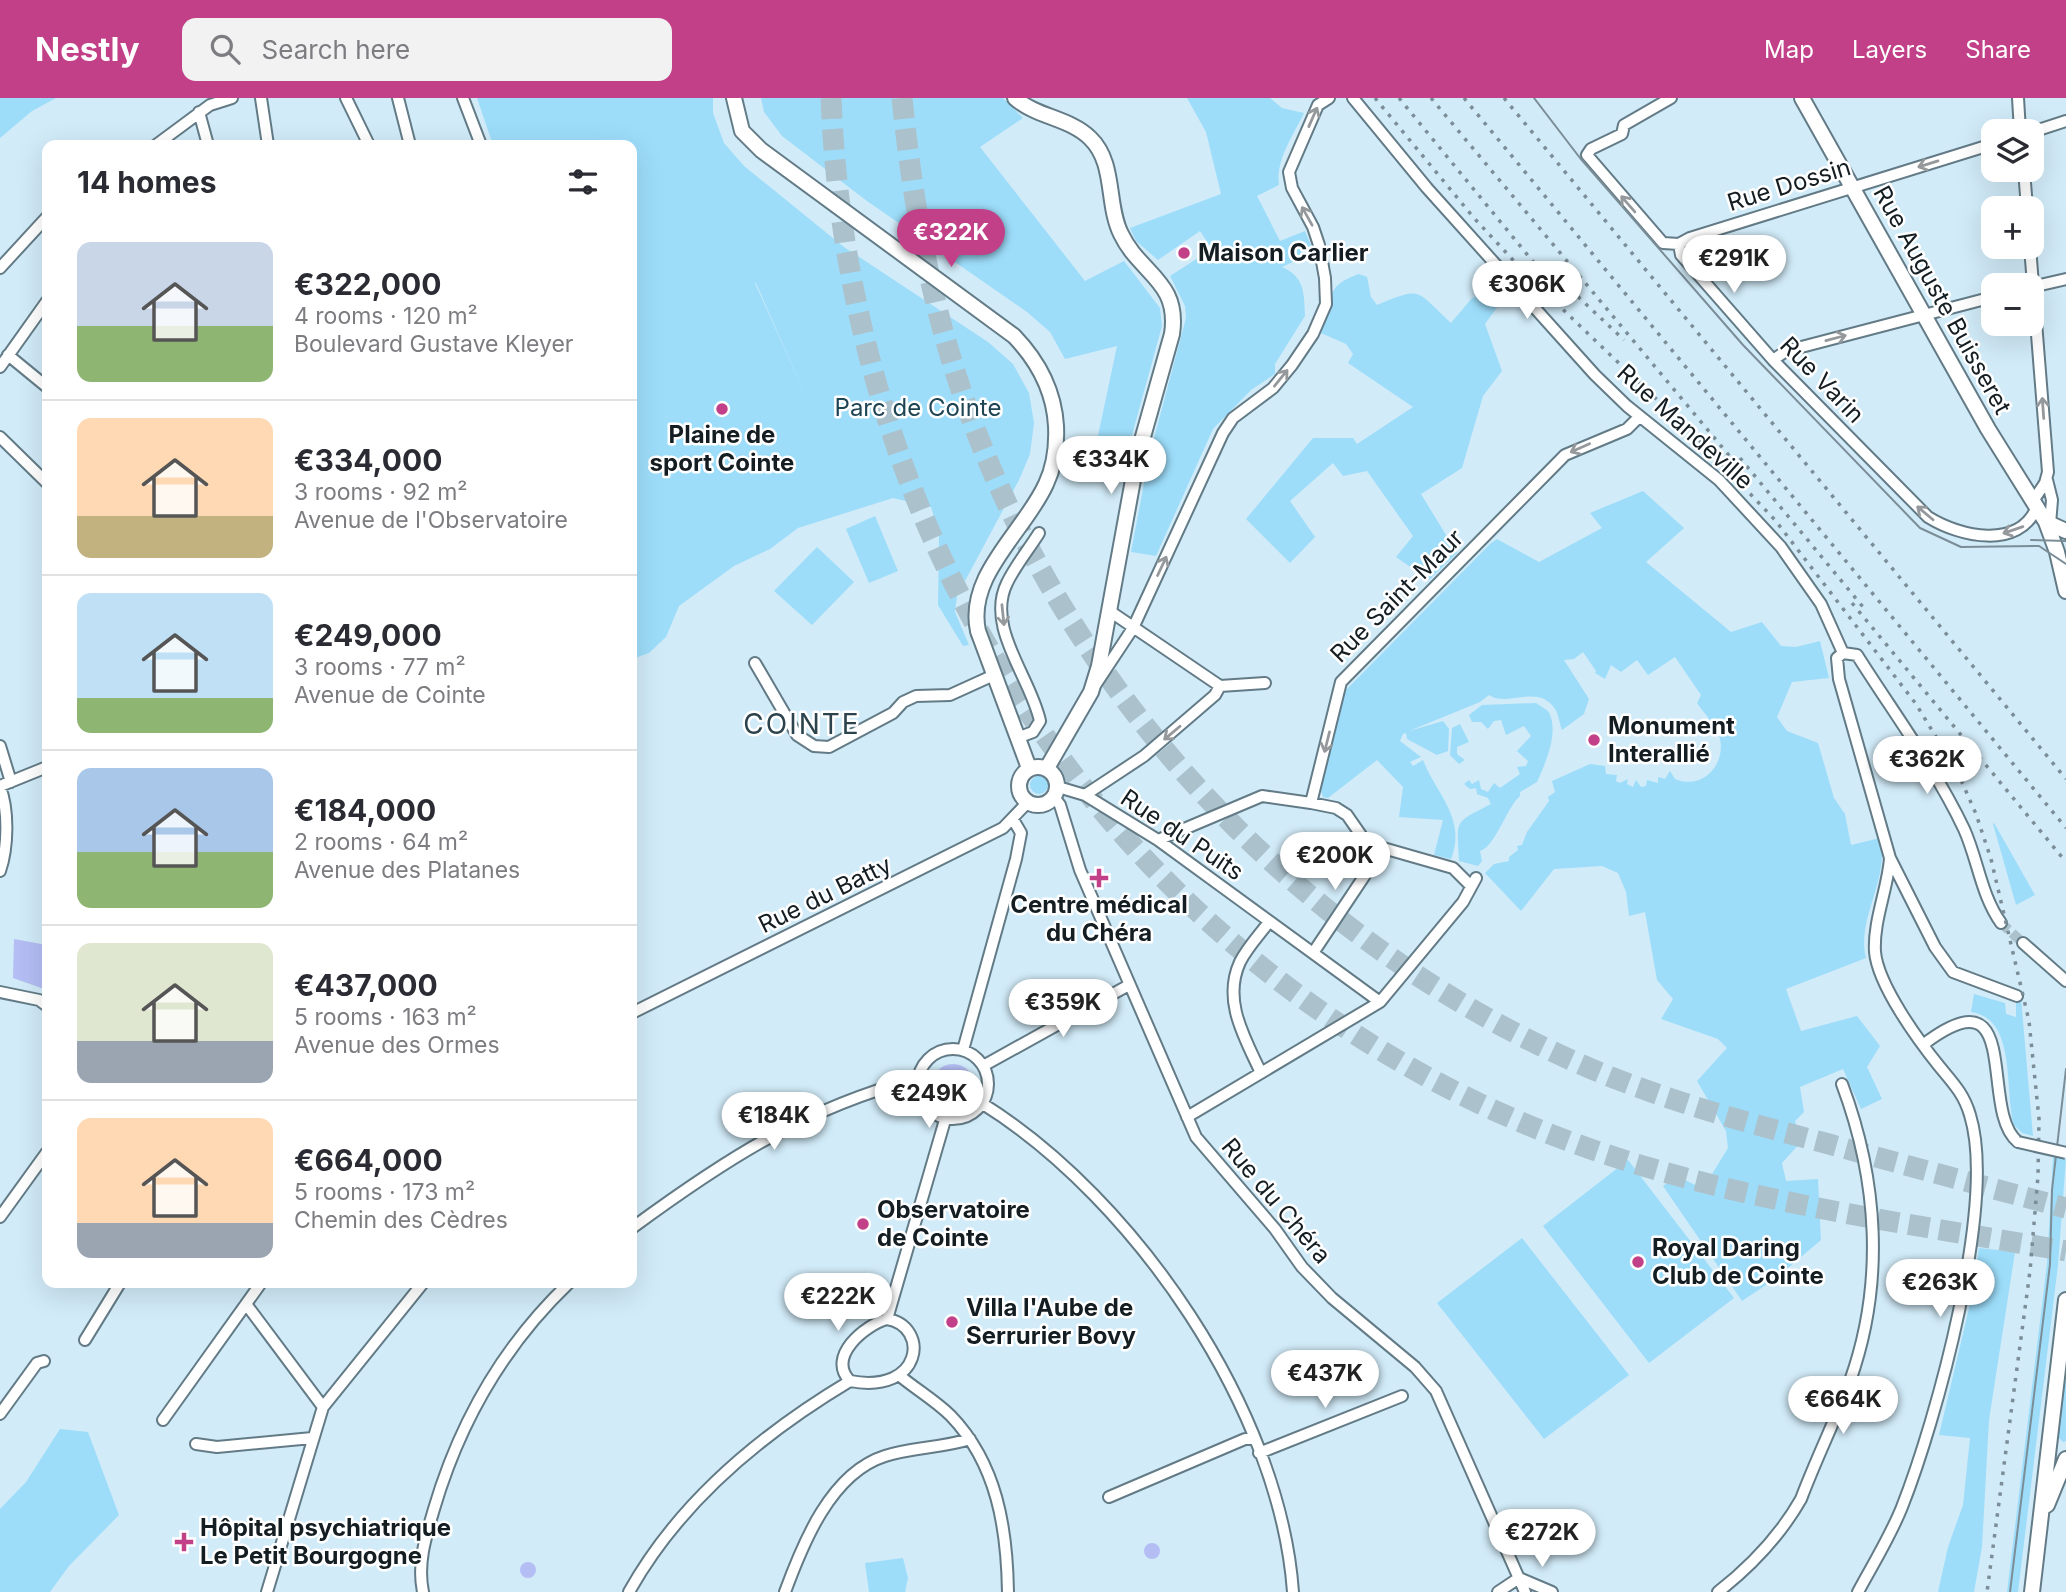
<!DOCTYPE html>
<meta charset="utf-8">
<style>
:root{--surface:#fff;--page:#f2f2f3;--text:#2b2b33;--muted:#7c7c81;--line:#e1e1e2;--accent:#c14088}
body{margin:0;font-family:Inter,sans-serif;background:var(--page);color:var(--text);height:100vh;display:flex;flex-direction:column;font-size:26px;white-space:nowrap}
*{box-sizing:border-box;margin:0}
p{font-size:23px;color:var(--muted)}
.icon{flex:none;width:38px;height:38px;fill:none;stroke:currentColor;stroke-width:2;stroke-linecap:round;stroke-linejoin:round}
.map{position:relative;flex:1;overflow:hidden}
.side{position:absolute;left:42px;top:42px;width:595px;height:1148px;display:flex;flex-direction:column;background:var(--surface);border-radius:14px;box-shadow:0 7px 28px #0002}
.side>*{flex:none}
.tools{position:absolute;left:1981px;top:21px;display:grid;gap:14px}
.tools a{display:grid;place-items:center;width:63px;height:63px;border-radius:14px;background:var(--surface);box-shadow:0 7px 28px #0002;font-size:35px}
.price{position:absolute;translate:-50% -60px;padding:0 16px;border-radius:24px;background:#fff;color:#222;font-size:23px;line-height:46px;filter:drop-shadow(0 2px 4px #0008)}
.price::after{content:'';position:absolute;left:50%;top:42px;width:21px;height:16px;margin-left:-10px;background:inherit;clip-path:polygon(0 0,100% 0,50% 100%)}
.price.on{background:var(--accent);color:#fff}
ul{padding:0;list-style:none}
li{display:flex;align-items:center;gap:21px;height:175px;padding:0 35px}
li+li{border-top:2px solid var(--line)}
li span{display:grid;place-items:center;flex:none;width:196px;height:140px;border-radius:14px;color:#555}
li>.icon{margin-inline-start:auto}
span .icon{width:84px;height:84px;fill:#fffc;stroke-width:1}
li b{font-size:30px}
h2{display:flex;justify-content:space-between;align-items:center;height:84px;padding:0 35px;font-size:30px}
header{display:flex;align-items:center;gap:42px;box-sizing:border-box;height:98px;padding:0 35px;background:var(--accent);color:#fff}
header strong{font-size:33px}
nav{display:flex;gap:38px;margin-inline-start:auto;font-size:24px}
.search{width:490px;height:63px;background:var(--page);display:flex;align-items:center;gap:18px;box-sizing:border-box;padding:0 24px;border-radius:14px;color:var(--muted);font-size:26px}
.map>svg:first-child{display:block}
.green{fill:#9dddfa;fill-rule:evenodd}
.water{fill:#b4bef4}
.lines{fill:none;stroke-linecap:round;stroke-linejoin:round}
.minor-tunnel{stroke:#abc2cd;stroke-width:10;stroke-dasharray:10 5;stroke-linecap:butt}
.motorway-tunnel{stroke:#abc2cd;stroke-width:21;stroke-dasharray:21 10;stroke-linecap:butt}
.minor-casing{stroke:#637b86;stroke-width:14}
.tertiary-casing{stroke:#637b86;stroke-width:18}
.minor{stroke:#fff;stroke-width:10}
.tertiary{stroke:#fff;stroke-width:14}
.tram{stroke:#7b8d97;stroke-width:2}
.rail{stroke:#7b8d97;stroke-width:3.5;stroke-dasharray:3.5 7;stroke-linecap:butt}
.minor-bridge-casing{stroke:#637b86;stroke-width:14;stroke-linecap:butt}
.minor-bridge{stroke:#fff;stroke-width:10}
.oneway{stroke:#95999c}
.poi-dot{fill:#c14088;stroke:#fff;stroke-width:2.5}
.labels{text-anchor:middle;stroke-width:5;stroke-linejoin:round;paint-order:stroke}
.street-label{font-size:24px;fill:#141d22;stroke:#fff}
.poi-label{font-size:24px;font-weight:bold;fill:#141d22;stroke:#fff;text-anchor:start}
.park-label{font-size:24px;fill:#1f4454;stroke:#fff}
.quarter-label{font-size:28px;letter-spacing:2px;fill:#2c424c;stroke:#fff}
</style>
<header>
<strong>Nestly</strong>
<div class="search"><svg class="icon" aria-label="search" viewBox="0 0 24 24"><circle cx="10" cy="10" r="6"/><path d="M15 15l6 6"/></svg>Search here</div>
<nav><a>Map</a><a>Layers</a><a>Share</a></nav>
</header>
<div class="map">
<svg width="2066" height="1494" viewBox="0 0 2066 1494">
<rect width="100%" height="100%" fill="#d1ebf8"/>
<!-- green -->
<path class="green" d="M0,0H56L32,13L0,40Z
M477,0H713V15L724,45L744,68L844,149L988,244L1013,266L1029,295L1034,325L1030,356L1019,382L957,498L955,514L969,547L963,548L938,507L939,435L931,409L893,400L798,430L770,451L734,468L679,508L666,539L649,555L632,561V47H493ZM755,185H756L807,301Z
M761,0H1003L1023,20L980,49L1085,183L1124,163L1160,210L1162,228L1126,359L1095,352L1117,248L1065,261L1050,234L1027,214L867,103L782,38L764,14Z
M1187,0H1270L1282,10L1304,15C1294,36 1275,63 1279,87L1257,98L1280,143L1305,133L1314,154L1282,169C1305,179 1304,195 1305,218L1275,266V276L1251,292L1213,331L1156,458L1131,454L1149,359L1186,220L1185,208L1170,178L1212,151L1200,133L1158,162L1136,143L1130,130L1221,96L1206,34Z
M1359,176L1367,179L1371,199L1377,207C1423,188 1415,192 1451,225L1472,200L1500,189L1504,200L1485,226L1502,273L1483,298L1462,370L1421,396L1457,455L1429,482L1396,459L1413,438L1367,373L1343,378L1333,365L1290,403L1315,439L1290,465L1246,421L1313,340H1353L1357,346L1413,309L1348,265L1353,256L1346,246L1321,235C1336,202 1321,189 1359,176Z
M1643,393L1684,430L1646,464L1731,534L1762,524L1781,548L1796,549L1820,543L1829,580L1792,584L1777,619L1787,633L1818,645L1834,700L1845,716L1851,747L1880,740C1890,782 1856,820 1866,860L1786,891L1801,933L1857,918L1880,948L1867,969L1882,1001L1861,1011L1843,971L1800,989L1804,1014L1795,1023L1801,1044L1782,1065L1786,1083L1818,1081L1821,1142L1775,1181L1742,1203L1663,1088L1677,1078L1703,1091L1728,1050L1726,1033L1697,983L1727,950L1718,941L1661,921L1673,901L1657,882L1645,814L1629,818L1626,794L1618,775L1602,768L1554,771L1521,813L1485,775L1494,766L1509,763V759L1518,752L1517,748L1522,747L1527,734L1549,703L1548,699L1555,694L1552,683L1590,666L1605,668L1606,676L1617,677L1616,683L1620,685L1628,681L1627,686L1633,689L1636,682L1641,689L1646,688L1647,682L1658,685V679L1665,681L1670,673L1675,681C1703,693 1728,665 1719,637C1715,626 1703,614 1697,605L1701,597L1675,559L1648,577L1637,562L1621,574L1611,567L1605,581L1595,575L1596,573L1583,554L1574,561L1564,562L1589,601L1584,616L1562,632C1559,625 1559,617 1555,611C1538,585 1508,610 1489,597L1480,604L1409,633L1443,623L1449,631L1448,653L1437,657L1407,641L1406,635L1403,636L1400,643L1421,659L1410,664L1413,668L1423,662C1436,696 1467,720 1451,761L1434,757L1443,722L1399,719L1403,689L1377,662L1328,700L1323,699L1320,690L1342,596L1490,446L1497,441L1539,464L1602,430L1590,415Z
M875,418L898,473L869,485L846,431Z
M817,449L854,484L812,527L774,493Z
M1536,605L1548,613C1560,632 1546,664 1537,684L1520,694V698C1507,709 1495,749 1480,753L1482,763L1478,768L1459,763C1457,720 1453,726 1491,706L1488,700L1477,696L1476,690L1470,691L1464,686L1469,682L1472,686L1479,682L1481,691L1488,694L1494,685L1500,690L1520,676L1517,669L1526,668L1528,663L1517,653L1531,638L1524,628L1506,637L1501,622L1494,623L1488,631L1481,624H1472L1469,617L1482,607Z
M1460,626L1469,644L1457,649V656L1465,662L1459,666L1450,657L1452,630Z
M1030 687a9 9 0 1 1 18 0a9 9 0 1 1-18 0Z
M1994,725L2035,797L2016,807L1993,726Z
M1974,896L2005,905L2006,916L2016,919V901L2021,900L2033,1038L2022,1035L2014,1027C2004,992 2017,920 1971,914Z
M2053,1059L2066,1061L2058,1167L2018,1494H2007L2047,1166Z
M1628,1062L1734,1200L1649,1265L1543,1128Z
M1522,1140L1629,1277L1544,1341L1437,1205Z
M1979,1150L2015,1154L1989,1322L1982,1449L1974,1494H1938L1948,1449L1963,1407L1970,1340L1939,1337L1971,1202Z
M2066,1262V1343L2063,1344L2057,1338Z
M60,1331L88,1334L119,1417L69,1468L50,1494H0V1411L26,1384Z
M903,1460L908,1480L905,1494H869L865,1465Z"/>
<!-- water -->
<path class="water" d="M14,841L47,847V892L13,880Z
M932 987a21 21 0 1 1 42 0a21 21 0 1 1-42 0Z
M1144 1453a8 8 0 1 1 16 0a8 8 0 1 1-16 0Z
M520 1472a8 8 0 1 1 16 0a8 8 0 1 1-16 0Z"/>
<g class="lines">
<!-- minor-tunnel -->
<path class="minor-tunnel" d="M2001,825L2023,845"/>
<!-- motorway-tunnel -->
<path class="motorway-tunnel" d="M831,0C848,457 1124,871 1555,1038C1718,1101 1895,1123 2066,1153
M902,0C911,90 926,180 953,267C1052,585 1302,855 1611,979C1682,1007 1755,1027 1829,1046C1908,1068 1987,1089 2066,1110"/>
<!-- minor casing -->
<g class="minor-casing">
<path id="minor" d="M261,0L268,47
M346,0L369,47
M398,0L410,47
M463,0L481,47
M1353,0L1427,90L1595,277L1627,308L1719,382L1781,449L1821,506L1843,555
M1671,0L1624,27L1622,36L1591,51L1587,57L1663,145L1679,146
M2018,0L2020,33
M199,14L208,47
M2032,34L2066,23
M156,47L210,7L232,0
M2024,72L2027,110
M1679,146L1681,157L1773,262L1928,419C1960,439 2019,452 2037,409
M1679,146L1690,140L1993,46
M2030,149L2048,374L2045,385L2033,403
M0,170L47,119
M2032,189L2066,181
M8,257L47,289
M1773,262L1786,253L1993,199
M0,269L47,203
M0,339L47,385
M2047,382L2052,402L2050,426
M1111,514L1220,588
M1843,555L1837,560L1839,581L1890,760L1935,849L1953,874L2017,898
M1843,555L1857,557C1893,614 1935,670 1964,731C1978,762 1981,797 2001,825
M755,565L797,637L814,648L829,649L893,615L903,604L916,598L950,597L994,577
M1096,586L1133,530L1223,335L1233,320L1273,290L1292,267L1313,236L1326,206L1325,180L1319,147L1313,129L1292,90L1289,74L1318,7L1329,0
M1220,588L1265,585
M1017,640L1033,634L1040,623C1031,580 985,529 1007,485C1015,468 1029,451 1039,435
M0,648L11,684
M0,688L47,669
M0,689C9,712 8,750 0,773
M1058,689L1085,697L1158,742L1380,904
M1085,697L1144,658L1215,597L1220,588
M1054,699L1060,707L1080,772L1196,1039L1275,1131L1302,1169L1332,1200L1415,1269L1436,1293L1525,1494
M1311,705L1341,584L1565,357L1627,331L1639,319
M1158,742L1262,698L1311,705L1336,710L1347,717L1363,740L1383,750L1453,770L1471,788
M2023,845L2066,883
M1313,855L1383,750
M0,894L39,902L47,908
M632,915L1003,730L1028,704
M1924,946C2025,870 1978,1013 2018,1044
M918 986a35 35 0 1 1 70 0a35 35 0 1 1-70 0Z
M963,952L1016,761L1021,735L1014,723
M983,968L1129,887
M1261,975C1245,940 1222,903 1240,864C1247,850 1260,836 1269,824
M983,1006C1135,1101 1280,1312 1293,1494
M1187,1019L1380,904L1463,804L1476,780
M0,1119L47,1054
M632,1130C726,1061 803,1011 918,980
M246,1206L323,1309
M887,1221C930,1228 923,1297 850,1283C826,1259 865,1227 887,1221Z
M887,1221L945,1022
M85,1242L120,1185
M900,1278C917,1292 936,1303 951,1318C997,1366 1007,1430 1008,1494
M0,1316L37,1265L44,1263
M163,1322L261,1185
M196,1346L217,1349L312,1340
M1259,1355L1402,1298
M1109,1399L1245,1341H1254
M1519,1480L1552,1494
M267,1494L323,1309L423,1185
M423,1494C417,1465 426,1438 434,1411C460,1323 503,1248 569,1185
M629,1494C679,1404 763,1335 850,1283
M785,1494C803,1445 831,1375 885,1358C913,1349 942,1350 970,1341
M1498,1494L1519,1480
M1718,1494C1750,1469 1781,1436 1801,1401C1816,1361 1835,1323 1850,1283C1885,1185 1878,1082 1842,986
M1858,1494C1873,1466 1890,1439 1902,1409C1936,1323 1997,1104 1970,1017C1964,996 1953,985 1939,968C1918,942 1878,887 1875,854C1873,823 1888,790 1890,760"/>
</g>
<!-- tertiary casing -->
<g class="tertiary-casing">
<path id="tertiary" d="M734,0L742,33L761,52L1014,238C1038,263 1054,292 1056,328C1057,349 1055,367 1046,386C1025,433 966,477 978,533L1029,670
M1015,0C1036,19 1070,20 1090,40C1116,65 1106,106 1121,136C1140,176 1180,183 1172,236L1137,360L1099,568L1091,594L1047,670
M1802,0L1988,331L2046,424L2057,454L2066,493
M2046,424L2066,433
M1019 688a19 19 0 1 1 38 0a19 19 0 1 1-38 0Z
M2047,1407L2066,1361
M2032,1494L2066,1202"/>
</g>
<!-- minor -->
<use href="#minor" class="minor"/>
<!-- tertiary -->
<use href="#tertiary" class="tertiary"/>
<!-- tram -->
<path class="tram" d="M1534,0L1580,60L1743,247L1920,430L1961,449L2039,448L2066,466
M2031,442L2066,443
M2010,1494L2050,1166L2052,1092L2066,971"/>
<!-- rail -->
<path class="rail" d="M1375,0L1474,120L1526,176L1701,344L1775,422L1916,606L1958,675L1976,716L1991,761L2029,923L2039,1021L2038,1078L2030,1173L1987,1494
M1399,0L1571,210
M1431,0L1742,373
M1464,0L2066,730
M1504,0L2066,681
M1555,177L1624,242
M1740,360L1863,509
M1852,505L2066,764"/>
<!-- minor-bridge casing -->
<g class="minor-bridge-casing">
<path id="minor-bridge" d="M2018,1044L2066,1055"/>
</g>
<!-- minor-bridge -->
<use href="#minor-bridge" class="minor-bridge"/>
</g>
<!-- one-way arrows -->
<defs><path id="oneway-shaft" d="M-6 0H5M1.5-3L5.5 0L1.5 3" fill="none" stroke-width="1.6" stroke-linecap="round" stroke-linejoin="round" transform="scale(1.75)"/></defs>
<g class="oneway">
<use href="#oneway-shaft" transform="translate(1313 19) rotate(-66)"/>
<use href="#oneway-shaft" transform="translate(1928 66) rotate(163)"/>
<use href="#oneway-shaft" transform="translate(1628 106) rotate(-131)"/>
<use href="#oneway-shaft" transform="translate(1307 118) rotate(-119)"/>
<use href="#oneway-shaft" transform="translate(1836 240) rotate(-15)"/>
<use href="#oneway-shaft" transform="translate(1281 280) rotate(-51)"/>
<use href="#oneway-shaft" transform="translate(2043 310) rotate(-94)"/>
<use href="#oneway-shaft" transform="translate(1580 350) rotate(156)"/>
<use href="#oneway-shaft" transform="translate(1925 415) rotate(-140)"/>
<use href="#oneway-shaft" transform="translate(2013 432) rotate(161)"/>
<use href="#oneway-shaft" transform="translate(1162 468) rotate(-65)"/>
<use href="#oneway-shaft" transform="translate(1003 517) rotate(84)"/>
<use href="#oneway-shaft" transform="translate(1172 635) rotate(140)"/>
<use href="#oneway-shaft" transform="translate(1327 644) rotate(104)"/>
</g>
<!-- markers -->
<g class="poi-dot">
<circle cx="1184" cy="155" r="7"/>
<circle cx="722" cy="311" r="7"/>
<circle cx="1594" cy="642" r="7"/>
<path d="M1095.5 769.5h7v7h7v7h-7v7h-7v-7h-7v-7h7z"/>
<circle cx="863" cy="1126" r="7"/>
<circle cx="1638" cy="1164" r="7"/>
<circle cx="952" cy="1224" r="7"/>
<path d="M180.5 1433.5h7v7h7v7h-7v7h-7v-7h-7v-7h7z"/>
</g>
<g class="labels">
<!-- street labels -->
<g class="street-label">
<text transform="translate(1789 87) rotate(-17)" y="8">Rue Dossin</text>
<text transform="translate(1942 202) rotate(61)" y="8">Rue Auguste Buisseret</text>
<text transform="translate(1822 282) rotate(46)" y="8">Rue Varin</text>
<text transform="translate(1685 329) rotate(42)" y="8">Rue Mandeville</text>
<text transform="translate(1397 498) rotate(-45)" y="8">Rue Saint-Maur</text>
<text transform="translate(1182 737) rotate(34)" y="8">Rue du Puits</text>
<text transform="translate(825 797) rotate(-26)" y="8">Rue du Batty</text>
<text transform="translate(1276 1103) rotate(50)" y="8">Rue du Chéra</text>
</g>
<!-- poi labels -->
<g class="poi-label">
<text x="1198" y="163">Maison Carlier</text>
<text x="722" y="345" text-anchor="middle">Plaine de<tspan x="722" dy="28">sport Cointe</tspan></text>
<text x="1608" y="636">Monument<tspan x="1608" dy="28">Interallié</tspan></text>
<text x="1099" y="815" text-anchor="middle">Centre médical<tspan x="1099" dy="28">du Chéra</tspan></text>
<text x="877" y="1120">Observatoire<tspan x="877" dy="28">de Cointe</tspan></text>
<text x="1652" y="1158">Royal Daring<tspan x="1652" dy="28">Club de Cointe</tspan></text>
<text x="966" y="1218">Villa l'Aube de<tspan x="966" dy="28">Serrurier Bovy</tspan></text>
<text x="200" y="1438">Hôpital psychiatrique<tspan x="200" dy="28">Le Petit Bourgogne</tspan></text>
</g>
<!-- park labels -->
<g class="park-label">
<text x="918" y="318">Parc de Cointe</text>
</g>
<!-- quarter labels -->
<g class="quarter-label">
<text x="802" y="636">COINTE</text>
</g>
</g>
</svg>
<div class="tools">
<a><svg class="icon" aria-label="layers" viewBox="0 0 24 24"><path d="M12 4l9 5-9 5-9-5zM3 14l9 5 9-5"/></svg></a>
<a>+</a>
<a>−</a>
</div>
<b class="price on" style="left:951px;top:171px">€322K</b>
<b class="price" style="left:1734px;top:197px">€291K</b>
<b class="price" style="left:1527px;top:223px">€306K</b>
<b class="price" style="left:1111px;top:398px">€334K</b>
<b class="price" style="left:1927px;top:698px">€362K</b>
<b class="price" style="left:1335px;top:794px">€200K</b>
<b class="price" style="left:1063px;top:941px">€359K</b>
<b class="price" style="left:929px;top:1032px">€249K</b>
<b class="price" style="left:774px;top:1054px">€184K</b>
<b class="price" style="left:1940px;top:1221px">€263K</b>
<b class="price" style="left:838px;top:1235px">€222K</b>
<b class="price" style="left:1325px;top:1312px">€437K</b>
<b class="price" style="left:1843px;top:1338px">€664K</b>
<b class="price" style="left:1542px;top:1471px">€272K</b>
<section class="side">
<h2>14 homes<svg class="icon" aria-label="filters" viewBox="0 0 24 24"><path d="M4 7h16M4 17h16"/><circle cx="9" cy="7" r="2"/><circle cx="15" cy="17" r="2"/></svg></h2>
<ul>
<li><span style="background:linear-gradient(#c9d6e8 60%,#8fb573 0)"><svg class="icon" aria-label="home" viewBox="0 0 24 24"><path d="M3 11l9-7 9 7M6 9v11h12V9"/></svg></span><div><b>€322,000</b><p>4 rooms · 120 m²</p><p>Boulevard Gustave Kleyer</p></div></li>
<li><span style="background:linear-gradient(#ffd9b3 70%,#c2b280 0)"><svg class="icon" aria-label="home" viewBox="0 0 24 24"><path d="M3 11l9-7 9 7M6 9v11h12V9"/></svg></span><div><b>€334,000</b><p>3 rooms · 92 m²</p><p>Avenue de l'Observatoire</p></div></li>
<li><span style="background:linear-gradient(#bfe0f5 75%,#8fb573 0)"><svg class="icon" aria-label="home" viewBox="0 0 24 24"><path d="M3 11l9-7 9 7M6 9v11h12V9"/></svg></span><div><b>€249,000</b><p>3 rooms · 77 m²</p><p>Avenue de Cointe</p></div></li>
<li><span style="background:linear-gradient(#a9c7e8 60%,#8fb573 0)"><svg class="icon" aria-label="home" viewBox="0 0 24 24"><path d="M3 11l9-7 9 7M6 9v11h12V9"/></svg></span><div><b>€184,000</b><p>2 rooms · 64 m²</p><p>Avenue des Platanes</p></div></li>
<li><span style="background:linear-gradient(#dfe7d0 70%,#9aa5b1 0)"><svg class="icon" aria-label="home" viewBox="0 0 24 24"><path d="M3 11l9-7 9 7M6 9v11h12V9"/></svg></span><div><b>€437,000</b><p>5 rooms · 163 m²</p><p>Avenue des Ormes</p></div></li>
<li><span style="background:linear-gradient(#ffd9b3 75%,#9aa5b1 0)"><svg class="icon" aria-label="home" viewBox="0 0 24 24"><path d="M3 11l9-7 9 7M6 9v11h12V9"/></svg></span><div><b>€664,000</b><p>5 rooms · 173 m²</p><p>Chemin des Cèdres</p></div></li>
</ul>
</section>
</div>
